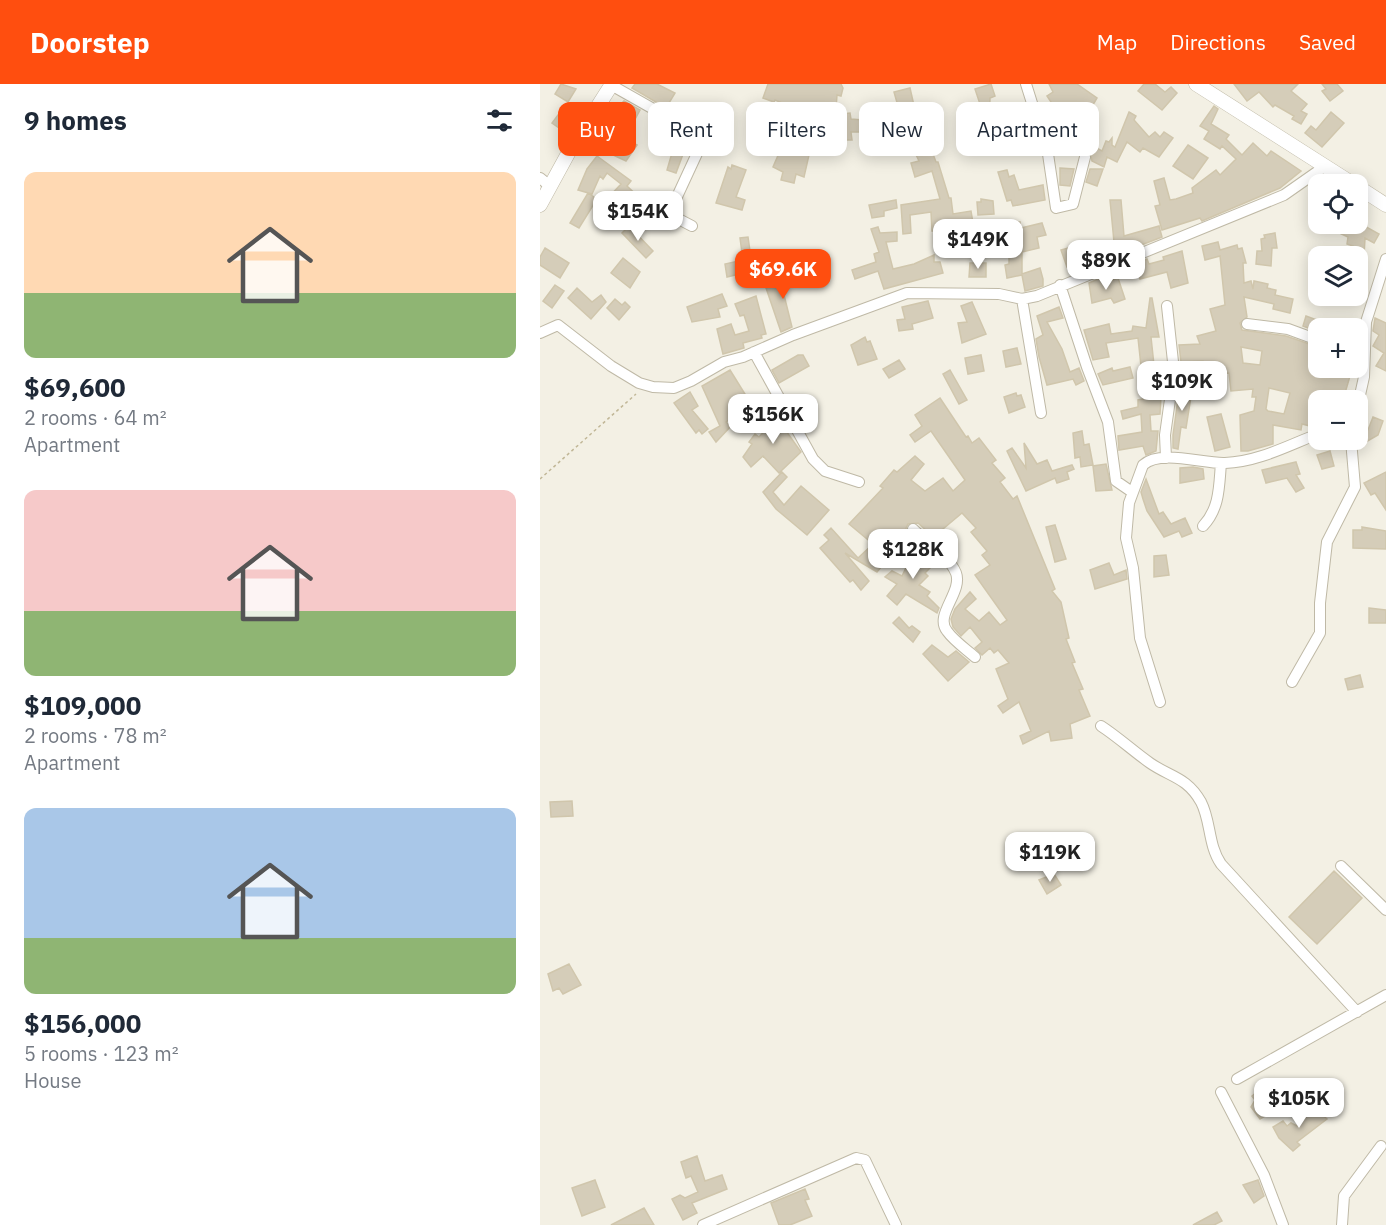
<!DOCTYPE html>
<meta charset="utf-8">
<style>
:root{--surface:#fff;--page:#f6f6f7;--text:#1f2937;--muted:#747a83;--accent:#ff4e0f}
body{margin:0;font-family:"IBM Plex Sans",sans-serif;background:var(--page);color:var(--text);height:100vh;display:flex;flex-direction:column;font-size:22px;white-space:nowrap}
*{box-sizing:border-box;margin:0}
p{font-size:20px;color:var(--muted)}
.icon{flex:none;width:33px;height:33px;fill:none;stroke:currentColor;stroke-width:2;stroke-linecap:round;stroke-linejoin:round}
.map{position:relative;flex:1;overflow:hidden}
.sheet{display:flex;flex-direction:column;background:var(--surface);width:540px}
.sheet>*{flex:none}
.guide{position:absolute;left:18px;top:18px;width:570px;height:54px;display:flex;gap:12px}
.tools{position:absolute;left:768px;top:90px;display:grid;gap:12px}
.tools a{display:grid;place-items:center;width:60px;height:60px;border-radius:12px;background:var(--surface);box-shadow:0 3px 15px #0003;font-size:30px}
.price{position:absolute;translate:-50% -51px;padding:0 14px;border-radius:12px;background:#fff;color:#222;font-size:20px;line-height:39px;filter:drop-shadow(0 2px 3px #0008)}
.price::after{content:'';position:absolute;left:50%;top:36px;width:18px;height:14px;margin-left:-9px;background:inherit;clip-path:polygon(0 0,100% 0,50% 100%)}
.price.on{background:var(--accent);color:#fff}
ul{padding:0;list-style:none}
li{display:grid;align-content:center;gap:12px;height:318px;padding:0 24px}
li span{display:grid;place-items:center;height:186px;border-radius:12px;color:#555}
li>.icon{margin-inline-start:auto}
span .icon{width:108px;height:108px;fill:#fffc;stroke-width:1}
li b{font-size:26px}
h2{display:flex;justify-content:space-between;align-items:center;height:72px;padding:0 24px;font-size:26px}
.tag{padding:0 21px;border-radius:12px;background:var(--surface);box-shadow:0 3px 15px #0003;font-size:21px;line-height:54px}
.tag.on{background:var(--accent);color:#fff}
header{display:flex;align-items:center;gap:36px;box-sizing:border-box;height:84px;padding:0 30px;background:var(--accent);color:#fff}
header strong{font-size:28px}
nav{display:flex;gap:33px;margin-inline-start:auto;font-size:21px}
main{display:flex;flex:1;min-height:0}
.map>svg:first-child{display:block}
.building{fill:#d5cdb9;stroke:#d0c6ac;stroke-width:1.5;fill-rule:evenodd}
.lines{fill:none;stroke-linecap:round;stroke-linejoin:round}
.minor-casing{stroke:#bfb9a6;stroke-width:12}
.tertiary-casing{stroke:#bfb9a6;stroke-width:15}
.path{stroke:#c1b797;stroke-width:1.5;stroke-dasharray:3 3;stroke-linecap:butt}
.minor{stroke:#fff;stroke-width:10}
.tertiary{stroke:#fff;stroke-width:14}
</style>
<header>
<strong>Doorstep</strong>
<nav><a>Map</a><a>Directions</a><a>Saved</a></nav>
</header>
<main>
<section class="sheet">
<h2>9 homes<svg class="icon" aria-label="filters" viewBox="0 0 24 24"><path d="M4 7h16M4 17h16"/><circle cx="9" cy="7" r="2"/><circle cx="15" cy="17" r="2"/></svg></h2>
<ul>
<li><span style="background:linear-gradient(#ffd9b3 65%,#8fb573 0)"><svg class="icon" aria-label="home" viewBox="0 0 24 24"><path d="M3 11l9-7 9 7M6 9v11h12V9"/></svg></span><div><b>$69,600</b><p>2 rooms · 64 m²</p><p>Apartment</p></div></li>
<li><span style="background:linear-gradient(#f6c9c9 65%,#8fb573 0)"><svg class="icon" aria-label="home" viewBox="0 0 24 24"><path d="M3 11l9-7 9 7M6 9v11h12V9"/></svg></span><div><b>$109,000</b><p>2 rooms · 78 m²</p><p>Apartment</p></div></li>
<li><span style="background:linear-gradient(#a9c7e8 70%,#8fb573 0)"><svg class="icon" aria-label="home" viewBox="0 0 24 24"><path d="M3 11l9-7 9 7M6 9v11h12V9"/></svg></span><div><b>$156,000</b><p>5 rooms · 123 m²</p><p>House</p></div></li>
</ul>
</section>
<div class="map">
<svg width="846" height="1141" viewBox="0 0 846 1141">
<rect width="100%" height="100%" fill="#f3f0e4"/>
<!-- building -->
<path class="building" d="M21,0L36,5L28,18L15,10Z
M95,0H117L135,9L126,24L92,4Z
M228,0H301L303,4L301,12L297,11L296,26L266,22L259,36L248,30L252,23L235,16L234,18L223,14Z
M451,0L455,12L450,14L449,42L423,45L421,37L440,33V20L435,5Z
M509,0H537L557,14L537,48L532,44L530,48L519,40L516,44L506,37L503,28L515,24L507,12L513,8Z
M604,0H615L625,8L631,3L637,9L622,26L598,7Z
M694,0H758L751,7L767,20L761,27L767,30L761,40L752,35L754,32L735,21L733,23L719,8L707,17Z
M782,0H797L803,7L790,17L782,7L786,5Z
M370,4L375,26L394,21L397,35L375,39L390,71L393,70L396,78H398L409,114H411L413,130L431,127L433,139L415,144L416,160L406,161V147H392L391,128L370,131L371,149L363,150L361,121L400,115L392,87L375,93L371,79L379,77L360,37L362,36L354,8Z
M84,17L100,26L94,37L83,32L78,37L70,31Z
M674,22L678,25L671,40L689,51L686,55L702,71L713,59L727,72L731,67L761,87L740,104L662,137L660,134L622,146L615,122L620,121L614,97L624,94L630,116L636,115L653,109L652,104L676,86L680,91L696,75L682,62L680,65L664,55L669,47L660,42Z
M24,23L34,30L22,46L12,39Z
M589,28L596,32L594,36L609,53L615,48L620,53L624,48L633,54L619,73L603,64L600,68L587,58L577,78L567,73L564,83L552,77L550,68L553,62L562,67L566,57L569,58L572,54V61L575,63Z
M791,28L804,39L782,63L765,49L771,42L776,46Z
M310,29L311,35L322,36L321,48H311L312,56H303L302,30Z
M483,29L488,33L495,52L476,50L470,34Z
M355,38L357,62L329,64L326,52L341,48L339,40Z
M138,47L149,54L136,89L127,86L132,69L130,68Z
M85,54L97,61L86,77L73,71Z
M243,60L269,71L264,93L256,90L254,99L241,96L243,88L233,83Z
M648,61L668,74L653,95L633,82Z
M57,72L91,97L87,102L103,117L88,133L68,114L81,100L67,89L63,95L60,92L52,110L38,106L47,85Z
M192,81L206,86L196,113L205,116L202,126L176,119L188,83L191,85Z
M520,84L534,85L530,102L520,101Z
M550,85H563L557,102L546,98Z
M467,86L469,93L474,91L479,106L503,101L505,116L473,122L471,116L467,117L458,88Z
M48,109L57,115L39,144L30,139Z
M441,115L453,117L454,130L438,131L437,118H441Z
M356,116L357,124L344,127V132L332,134L329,121Z
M570,116H581L584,152L619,142L622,153L596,163L594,157L574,158Z
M480,138L481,144L502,139L506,151L497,153L499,164L482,168V190L500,184L503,195V202L485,207L482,191L467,194L465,181L469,180V165H463V163L447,164L446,155L463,153V144H472L471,140Z
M793,140H821L839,150L834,159L825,154L824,172H812L813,162L807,160L808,153L791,145Z
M89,142L113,167L106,174L82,149Z
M338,143L340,149L357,148V157L346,158L353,185L374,180L394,171V178H400L403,189L344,205L338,187L315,195L312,186L336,178L334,170L339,168L331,145Z
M735,149L737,164H732L731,182L716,180L717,167H722L721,155L725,154L724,151Z
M208,153L211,174L220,172L223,184L187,193L185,180L203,176L200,154Z
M678,158L680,166L697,161L698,165L702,164L706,179H703L704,199L711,197L713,205L714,197L728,200L727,204L736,206L735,211L753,215L750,229L733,225L734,220L704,213L707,233L700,239L702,246L746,252L778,263V287L792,291L793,287L810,292L803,316H778V330L774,343L762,340L761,346L733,341V360L708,367H701L700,331L714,327L716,313H712L713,305L691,307L689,289L668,291L663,277L641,278L639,261L660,260L657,252L676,247L670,225L685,221L680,172L665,176L662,162ZM701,263L722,267L720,281L703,279ZM729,304L750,309L744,330L728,327L726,325Z
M539,161L544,178L527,183L521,166Z
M5,164L29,179L20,194L0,181V173Z
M642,167L648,199L631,204L627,188L600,195L596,180L607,175L609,180L624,176L623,173Z
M83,174L100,188L90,204L71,189Z
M430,179H446V193H429Z
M255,189L257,192L264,189L266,194L243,207L252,243L241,248L226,204L250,195L248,193Z
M563,193L565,199L578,194L585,215L574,219L571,214L552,219L549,199Z
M15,201L24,207L12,224L3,217Z
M37,204L52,218L61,211L66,218L51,235L28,214Z
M182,210L187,222L178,225L180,233L152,238L147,223Z
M216,212L226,250L221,251L222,254L203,259L204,264L183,270L177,245L191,240L195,251L209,247L204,231L200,232L195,220Z
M610,214H612L619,253H611L614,281L601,282L598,254L566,259L569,273L553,276L544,246L569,240L571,250L592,247L593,242L606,244Z
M75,215L82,221L85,218L90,223L79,236L67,224Z
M388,217L393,234L372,240L373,245L359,247L357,236L365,235L362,223Z
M432,218L446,250L422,259L418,239L427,238L421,222Z
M519,223L523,234L507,238L522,265L530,288L539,284L544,297L536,301L533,295L507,301L499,273L496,255L503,251L497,232Z
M766,232L798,244H778V248L763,242Z
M835,234L846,239V287L836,282L844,269L833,262L839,251L833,247Z
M325,253L327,258L330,257L337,275L318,281L311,261Z
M477,264L481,280L466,283L463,267Z
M258,271H263L269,282L239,299L232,286Z
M441,271L444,287L428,290L425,274Z
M359,276L365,285L349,294L343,285Z
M590,283L593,294L563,301L558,290L572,284L573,287Z
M190,286L208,315L205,318L208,323L186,338L191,342L176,358L169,348L180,342L162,302Z
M410,286L427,316L419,320L403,290Z
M640,300H653L646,344L641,343L638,365L633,364V351Z
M150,308L158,322L152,326L168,345L162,350L159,346L156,349L134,319Z
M476,309L477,312L481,311L485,323L469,329L464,313Z
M621,312L620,330L610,331L611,347H618L616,367L606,371L603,362L579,366L578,352L602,348L601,330L583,335L581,327L598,323V316Z
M400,314L426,353L428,352L432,359L439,354L456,376L452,379L465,394L460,398L473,415L477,412L515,505L512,507L521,518L529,554L526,555L535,578L532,579L543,605L539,606L550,632L530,640L532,654L511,657L509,647L483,660L480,652L491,647L479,618L463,629L458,622L468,615L456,585L469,579L458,566L454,569L450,564L442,571L435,564L442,558L430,543L421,552L413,543L411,535L415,525L430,508L436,515L425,525L439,537L449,528L460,541L467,536L435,491L450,481L442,471L447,467L431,448L436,444L422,429L397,450L399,458L378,439L368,440L366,444L368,451L360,460L352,453L332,474L343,481L337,488L305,469L329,497L321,506L313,496L310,498L280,464L289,456L284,451L291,444L318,474L333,460L309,440L343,404L340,402L354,386L357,388L375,372L384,380L371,396L385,407L403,394L413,407L425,396L391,347L375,358L370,351L382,342L375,331Z
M221,319L234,330L261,368L239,389L223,372L211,383L203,373L212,360L209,358L215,350L219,353L229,342L225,338L227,333Z
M681,330L690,363L675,367L667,333Z
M833,333L843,337L838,351L819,362L818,351L828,346Z
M542,347L544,361L549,360L553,381L541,383L540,373L535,374L533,349Z
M484,359L497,380L507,376L512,387L532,381L534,385L527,388L529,395L517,399L515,394L486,407L467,367L472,364L486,384Z
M790,367L794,382L782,385L777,371Z
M756,378L760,390L756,391L764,404L756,408L747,394L726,399L722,386Z
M566,380L572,406L556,407L553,382Z
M653,383L663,385L664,395L640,399V384Z
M242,388L247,393L233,408L244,421L261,402L289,426L267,451L236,425L223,408Z
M846,388V426L835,409L831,411L824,399Z
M606,395L619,430L623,428L631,440L645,434L652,449L642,453L639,447L624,453L607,427L603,415L601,408Z
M515,441L526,475L515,478L506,443Z
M822,443L846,447V465L813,464V446H822Z
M381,462L395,479L385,489L388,492L379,501L390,508L387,512L399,524L397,529L366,510L357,521L347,512L357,500L345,493L352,487L362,492L373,469Z
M626,471L629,491L614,493V472Z
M569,479L574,491L586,486L587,495L555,505L550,486Z
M829,524L846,526V539H829Z
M359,533L369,544L372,542L380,548L373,558L353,539Z
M392,561L408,573L416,567L429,578L408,597L383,570Z
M820,591L823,603L808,606L805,595Z
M32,717L33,732L11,733L10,718Z
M794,787L822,814L777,860L749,833Z
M514,790L521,801L507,810L499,796Z
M29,880L41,901L23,910L19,904L13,907L8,890Z
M719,1006L735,1026L720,1035L711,1023L715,1016L712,1012Z
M773,1023L787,1035L757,1058L760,1061L753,1067L739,1054L733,1043L743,1037L747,1042L751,1039L757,1042Z
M157,1072L165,1097L182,1091L187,1105L152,1119L157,1129L143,1136L132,1115L140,1111L145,1114L158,1108L151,1092L146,1094L141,1078Z
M55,1096L65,1123L42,1132L32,1104Z
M718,1096L724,1112L714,1119L703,1101Z
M265,1105L269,1115L265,1116L272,1132L250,1141H239L231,1119Z
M104,1124L114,1141H71Z
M677,1128L682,1137L674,1141H653Z"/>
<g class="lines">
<!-- minor casing -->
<g class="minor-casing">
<path id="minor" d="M486,0L508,70L516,124L533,120L545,73
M71,1L154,48L160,56V63L129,130L152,142
M0,94L10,102
M520,201L547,283L568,338L576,397L592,408
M482,215L501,329
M707,240L748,245L778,256
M0,249L18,241L71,282L99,299L113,303L134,304L151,297L184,278L203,273L253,251L367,209L459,210L482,215L497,212L744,111L784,83
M214,268L273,375L285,387L319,398
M818,320L824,293L826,238L846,175
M626,374L625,351L634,287L627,222
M663,442C680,424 679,402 681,379
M373,445C386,458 409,472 416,489C423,508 394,531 407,547C414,557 426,565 435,573
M752,598L780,549V519L787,458L815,403L811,356
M620,618L600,554L593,484L586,454L589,419L603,381C621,365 663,380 685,379C718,378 749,361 778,350
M561,642C578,653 593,667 610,679C630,693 647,693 661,718C671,737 668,761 681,780L817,928
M801,782L846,826
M697,995L846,911
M681,1008L724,1091L743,1141
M163,1141L316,1074L325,1076L356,1141
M802,1141L804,1112L841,1062"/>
</g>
<!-- tertiary casing -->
<g class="tertiary-casing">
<path id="tertiary" d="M656,0L813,100
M818,103L846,121
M0,121L30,66L72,0"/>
</g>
<!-- path -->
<path class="path" d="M0,395L96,310"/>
<!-- minor -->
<use href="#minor" class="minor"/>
<!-- tertiary -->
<use href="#tertiary" class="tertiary"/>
</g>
</svg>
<div class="tools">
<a><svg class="icon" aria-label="locate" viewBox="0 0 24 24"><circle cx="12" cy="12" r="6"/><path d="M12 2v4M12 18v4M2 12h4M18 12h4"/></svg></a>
<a><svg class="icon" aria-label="layers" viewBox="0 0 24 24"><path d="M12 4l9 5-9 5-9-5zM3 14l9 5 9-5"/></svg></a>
<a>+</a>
<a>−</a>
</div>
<b class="price" style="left:98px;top:158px">$154K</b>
<b class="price" style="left:438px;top:186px">$149K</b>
<b class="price" style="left:566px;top:207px">$89K</b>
<b class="price on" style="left:243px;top:216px">$69.6K</b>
<b class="price" style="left:642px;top:328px">$109K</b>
<b class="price" style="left:233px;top:361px">$156K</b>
<b class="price" style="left:373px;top:496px">$128K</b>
<b class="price" style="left:510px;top:799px">$119K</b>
<b class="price" style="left:759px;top:1045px">$105K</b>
<div class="guide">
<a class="tag on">Buy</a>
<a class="tag">Rent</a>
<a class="tag">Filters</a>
<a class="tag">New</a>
<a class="tag">Apartment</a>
</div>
</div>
</main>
